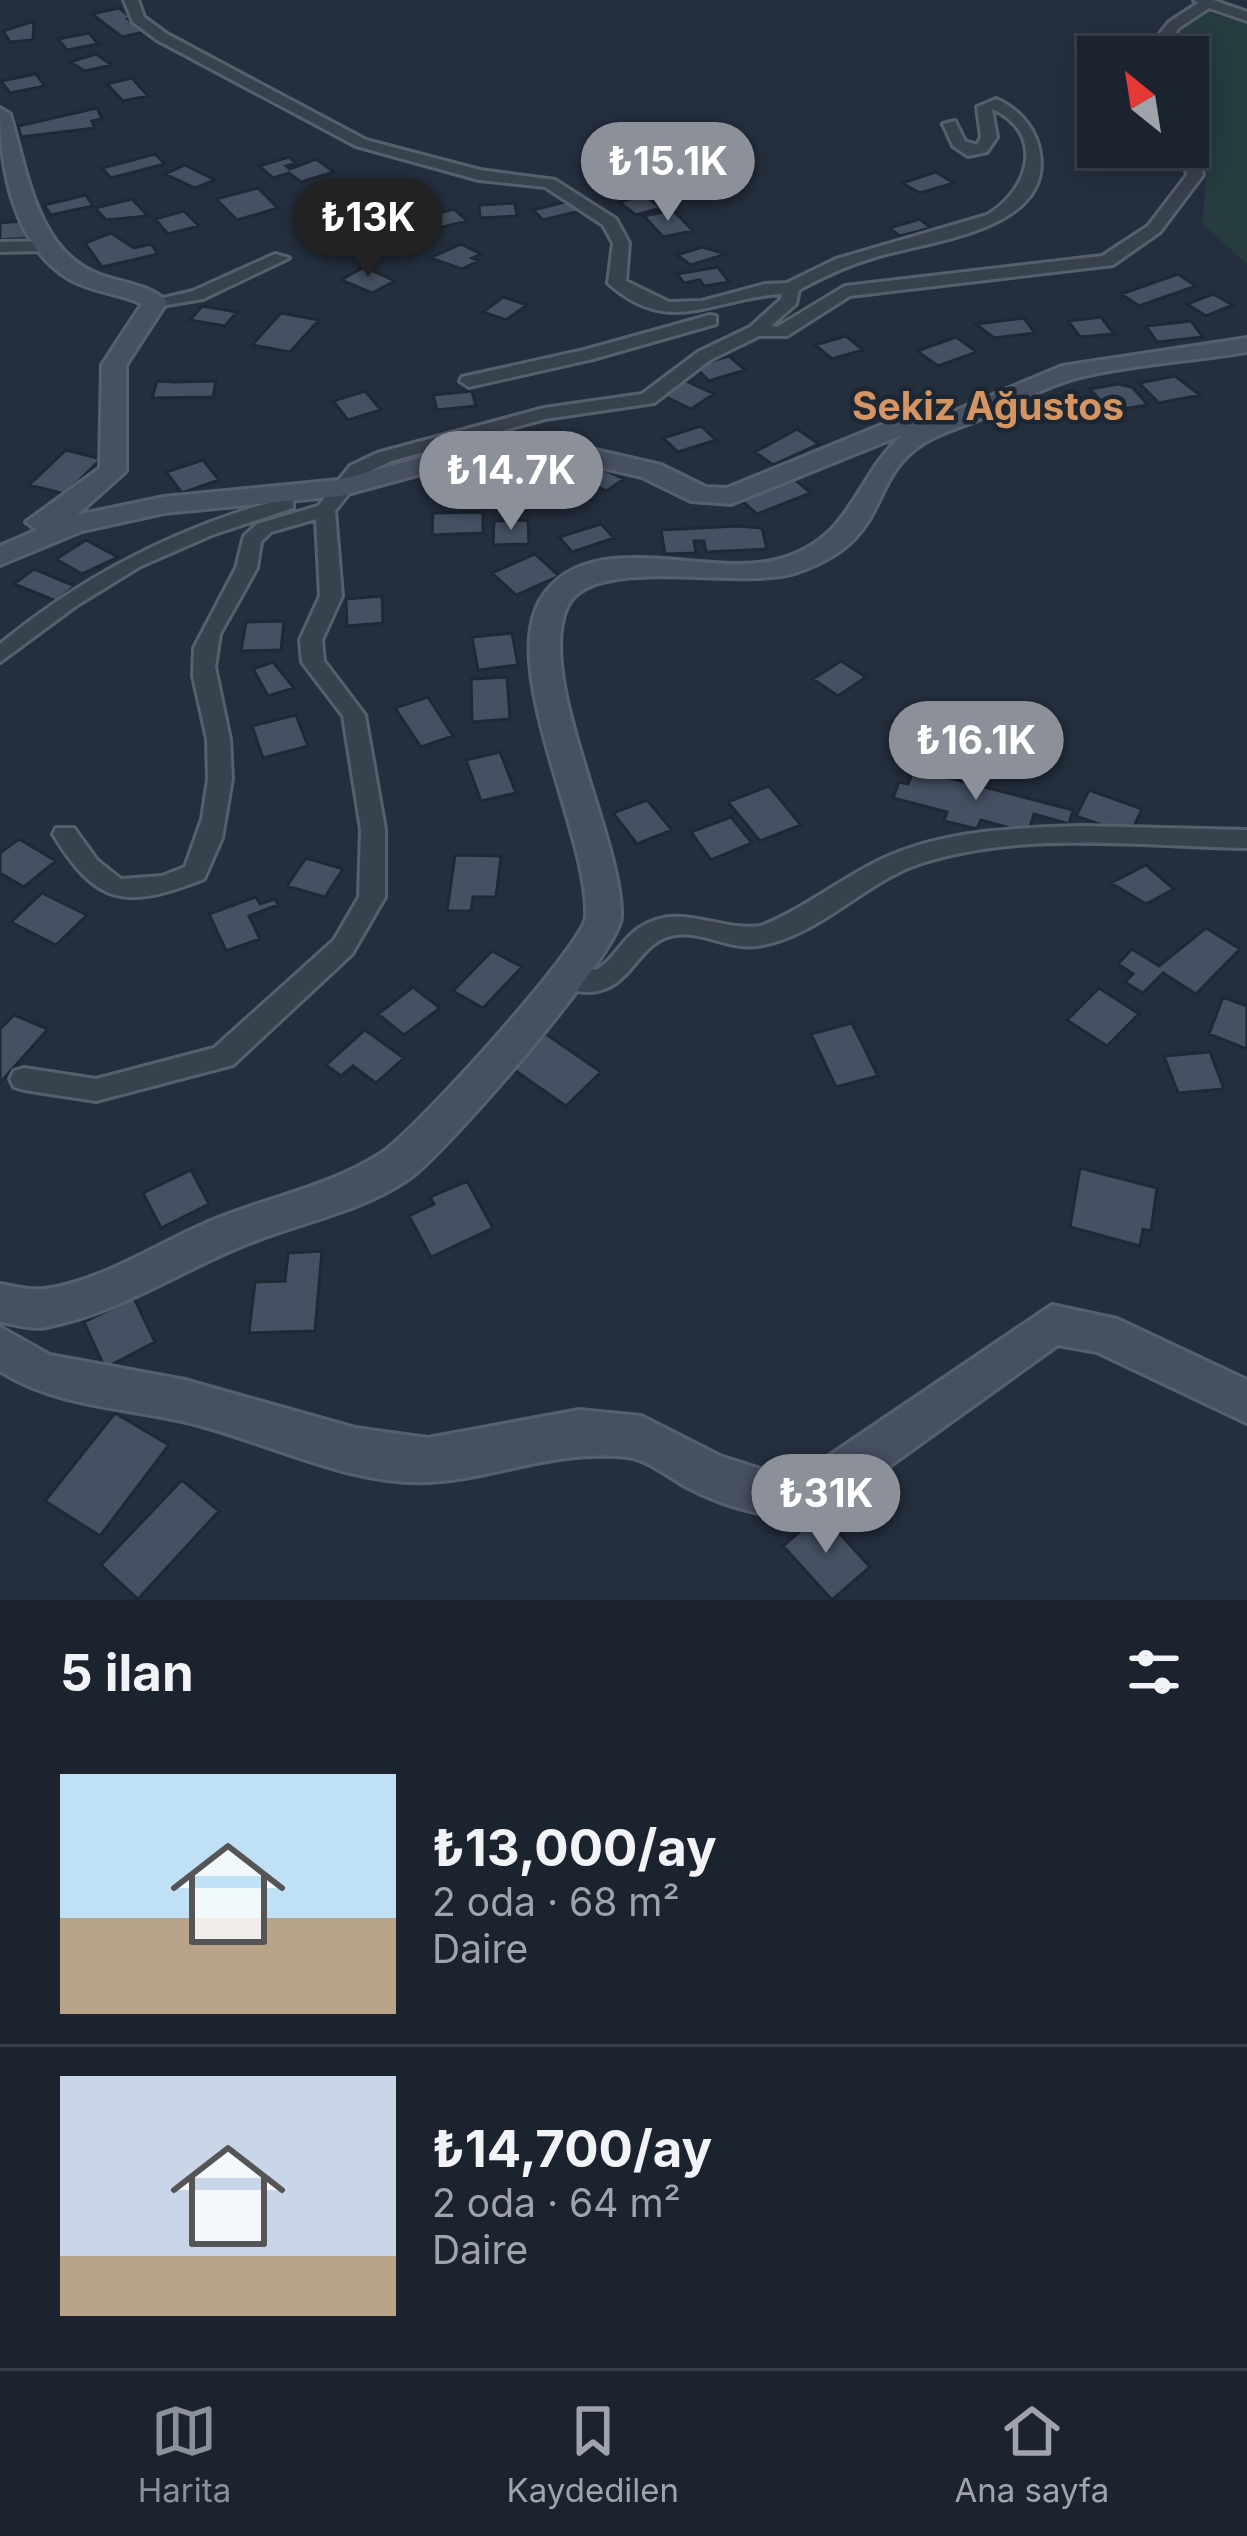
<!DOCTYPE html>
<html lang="tr">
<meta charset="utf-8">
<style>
:root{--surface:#1b232e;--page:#242b36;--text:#f1f3f6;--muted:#a0a4aa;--line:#39404a;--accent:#8c9099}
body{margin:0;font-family:Inter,sans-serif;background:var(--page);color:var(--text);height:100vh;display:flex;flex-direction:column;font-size:45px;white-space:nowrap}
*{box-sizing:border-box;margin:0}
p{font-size:39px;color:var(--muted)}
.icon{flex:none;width:66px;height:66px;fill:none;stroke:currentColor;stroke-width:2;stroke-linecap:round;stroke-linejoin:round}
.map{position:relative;height:1600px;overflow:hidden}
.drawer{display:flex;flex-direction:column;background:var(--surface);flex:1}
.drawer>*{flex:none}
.needle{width:78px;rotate:330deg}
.fabs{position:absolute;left:1077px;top:36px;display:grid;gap:24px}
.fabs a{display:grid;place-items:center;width:132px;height:132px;border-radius:0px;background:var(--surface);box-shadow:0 6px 30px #0003,0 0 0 3px var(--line);font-size:60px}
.price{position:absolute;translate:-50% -102px;padding:0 27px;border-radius:42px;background:var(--accent);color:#fff;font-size:39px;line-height:78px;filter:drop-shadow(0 3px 6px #0008)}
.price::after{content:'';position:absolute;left:50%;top:72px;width:36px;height:27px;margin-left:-18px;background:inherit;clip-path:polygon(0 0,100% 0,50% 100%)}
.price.selected{background:#222;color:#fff}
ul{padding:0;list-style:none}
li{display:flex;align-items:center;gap:36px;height:300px;padding:0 60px}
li+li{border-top:3px solid var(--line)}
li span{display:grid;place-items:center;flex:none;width:336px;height:240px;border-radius:0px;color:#555}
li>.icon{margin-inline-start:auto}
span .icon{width:144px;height:144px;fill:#fffc;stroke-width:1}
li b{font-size:51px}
h2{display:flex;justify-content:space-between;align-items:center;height:144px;padding:0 60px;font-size:51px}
.tabs{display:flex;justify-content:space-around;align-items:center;height:168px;border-top:3px solid var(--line);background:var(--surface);font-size:33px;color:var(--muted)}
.tabs a{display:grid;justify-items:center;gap:6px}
.tabs .selected{color:var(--accent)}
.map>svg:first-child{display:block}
.green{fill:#263c3f}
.building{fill:#455162;stroke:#1f2835;stroke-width:3}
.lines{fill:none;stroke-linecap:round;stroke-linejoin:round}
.street-casing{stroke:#565f6c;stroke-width:6}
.secondary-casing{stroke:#565f6c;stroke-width:6}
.street{fill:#38414e;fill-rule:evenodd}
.secondary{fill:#465061;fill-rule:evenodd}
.labels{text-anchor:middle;stroke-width:9;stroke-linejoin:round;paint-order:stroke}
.far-district-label{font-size:39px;font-weight:bold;fill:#d59563;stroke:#1d2633}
</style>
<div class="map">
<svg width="1247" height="1600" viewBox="0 0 1247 1600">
<rect width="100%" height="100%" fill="#242f3e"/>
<!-- green -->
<path class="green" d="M1202,11L1247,23V264L1202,223L1207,175L1188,146V57H1163L1183,20Z"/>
<!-- building -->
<path class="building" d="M119,8L132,18L128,19L144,32L122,37L92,14Z
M34,21L33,40L10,42L3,31Z
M89,33L98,44L67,50L58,39Z
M96,54L112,65L85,71L70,62Z
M36,74L45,86L10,93L1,81Z
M132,78L148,96L123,101L107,84Z
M97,108L102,119L92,121L95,128L21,137L18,126Z
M155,154L165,164L111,178L102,168Z
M289,157L296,163L286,166L290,169L316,159L334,172L301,182L289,173L273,178L259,166Z
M185,165L215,180L195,188L165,174Z
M936,172L954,183L920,193L902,183Z
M258,188L278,208L237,220L216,199Z
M86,195L93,206L51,215L44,205Z
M645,195L661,208L636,215L619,202Z
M132,199L148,216L106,220L95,208Z
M569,201L580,211L543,220L533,210Z
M515,203L517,216L480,218L479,205Z
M454,209L467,221L431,230L419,218Z
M673,210L693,231L663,237L644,216Z
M184,211L199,226L168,234L155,219Z
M920,219L931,228L900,236L889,228Z
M30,220L29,238L0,240V223Z
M386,221L404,235L399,240L375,248L355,231Z
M111,233L134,248L151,244L158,254L102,267L85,243Z
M461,244L481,254L472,258L478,261L462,269L430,258Z
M702,247L726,254L691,265L677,255Z
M364,267L395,281L372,293L341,280Z
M718,267L729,282L704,286L700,280L684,283L677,274Z
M1178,274L1196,286L1139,306L1121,294Z
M1213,294L1233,305L1206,316L1187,304Z
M503,297L527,305L506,320L483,312Z
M202,306L237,312L225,326L190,320Z
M281,313L319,320L290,352L252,345Z
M1101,317L1114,334L1080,337L1068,321Z
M1024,318L1035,333L994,338L976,324Z
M1191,321L1203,337L1157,342L1146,326Z
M846,336L863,350L832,359L815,345Z
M956,337L977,352L938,366L917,351Z
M729,356L745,370L709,381L694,366Z
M1175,376L1200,395L1159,403L1139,383Z
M684,380L714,394L691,409L662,395Z
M157,381L175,382L216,381L213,397L152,398Z
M1118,384L1132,387L1148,405L1110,411L1090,389Z
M365,391L381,410L348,420L333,401Z
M472,391L476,406L437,410L433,395Z
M701,426L716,440L678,452L663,438Z
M797,429L819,444L773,465L755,452Z
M66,450L101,459L65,494L29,485Z
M203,460L219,480L182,493L166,472Z
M594,465L624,479L606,491L577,477Z
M792,477L811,493L757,514L742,501Z
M483,512V533L432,535L433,513Z
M528,520L529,544L493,545L494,521Z
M601,524L614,538L572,552L559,537Z
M737,526L762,528L767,549L706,552L704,541H694L696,553L665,554L661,530Z
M86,540L118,557L82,574L56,559Z
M535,554L559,576L516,595L492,573Z
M34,569L75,586L56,601L14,584Z
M382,596L383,623L347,626L346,599Z
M284,621L281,650L241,651L246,622Z
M512,633L518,665L478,670L472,637Z
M841,661L866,677L838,696L813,679Z
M273,662L294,688L268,696L253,669Z
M507,677L510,719L472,722L471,679Z
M428,697L453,736L421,747L395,708Z
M296,715L308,746L263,758L252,726Z
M500,752L516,793L481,801L466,760Z
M914,769L1073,810L1069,824L1034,814L1028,833L981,820L977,829L944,821L947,812L893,798L899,782L908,784Z
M769,786L801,825L760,841L728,802Z
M1089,790L1142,809L1130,835L1076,816Z
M647,800L672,830L637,844L613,813Z
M731,817L752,843L711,860L691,832Z
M19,839L56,861L24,887L0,873V853Z
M455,855L501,856L496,897H473L471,911H447Z
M306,858L343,869L325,897L287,886Z
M1146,865L1174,889L1146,904L1111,883Z
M42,893L87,915L56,945L11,922Z
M256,897L260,904L275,899L278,905L249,916L260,939L226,951L209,914Z
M1206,928L1240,949L1196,994L1163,973L1143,993L1125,982L1133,974L1118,964L1132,949L1159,966Z
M492,951L522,967L483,1008L453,991Z
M413,987L440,1008L404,1035L378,1014Z
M1099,988L1139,1014L1107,1046L1067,1020Z
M1223,997L1247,1006V1049L1209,1034Z
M14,1015L48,1029L0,1083V1029Z
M852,1023L878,1076L836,1087L811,1034Z
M365,1030L404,1058L376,1083L353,1066L341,1076L326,1065Z
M543,1032L601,1072L566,1106L507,1065Z
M1210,1052L1224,1089L1178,1093L1164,1056Z
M1080,1168L1157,1188L1151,1231L1143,1229L1140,1246L1070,1227Z
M191,1170L209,1204L161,1228L143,1193Z
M467,1181L493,1228L431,1257L409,1216L434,1204L430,1197Z
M322,1251L315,1331L249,1333L255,1282L285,1281L288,1253Z
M134,1298L155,1342L105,1368L84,1322Z
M115,1413L169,1445L100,1536L45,1501Z
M182,1480L219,1511L138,1599L101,1565Z
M821,1513L870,1567L832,1600L783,1546Z"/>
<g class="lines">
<!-- street casing -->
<g class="street-casing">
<path id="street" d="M124,0H138L144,17L167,34L366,140L480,170L555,180L616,219L629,243L626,281L669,302L702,301L765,284L787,283L836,259L987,215C1031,189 1045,132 992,109L997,137L987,152L968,156L953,146L943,124L955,121L965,141L977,145L981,137L977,107L996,99C1018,108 1037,129 1040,154C1052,231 927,241 876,257C848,265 824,276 799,290L796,304L771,326L777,327L845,286L1102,256L1148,226L1187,175L1181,147H1188V141L1196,146L1203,175L1160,232L1113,265L850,296L787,336H759L710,360L654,403L545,419L391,461L364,474L335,511L342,596L322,640L324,661L365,715L385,829V897L352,954L233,1065L96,1101L24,1090L14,1087L10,1079L14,1071L24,1068L96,1079L214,1048L334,940L359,897L361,829L343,716L302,662L300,640L320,596L316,519L271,532L261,542L257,568L220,634L215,667L230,739L232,779L222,838L204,879C127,909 97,907 53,834L56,828H74L97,860L121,879L162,876L185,867L202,819L208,779L207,739L193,676L194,648L236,568L244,536L257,524L318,506L350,466L377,453L544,408L642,394L698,352L750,327L781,299L782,294C715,297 670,339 608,283L613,243L603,225L545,187L479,180L356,146L157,40L133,22Z
M1194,0H1213L1247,12V21L1209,8L1179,28L1155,57H1141L1169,22L1198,3Z
M0,242L45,241L53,246L45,251L0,252Z
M275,254L289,258L203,299L155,307L146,302L193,291Z
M710,315L716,316V324L593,359L469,387L460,381L462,377L584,350Z
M286,498L293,500V508L212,535L141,566L76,606L0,662V644C85,574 180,526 286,498Z
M1082,826L1247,830V848C1140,846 1022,830 919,864C863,883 817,938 757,946C729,950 703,931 676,935C629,941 633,1011 560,987L556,980L560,973L598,969C615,958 622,939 639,928C680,901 718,932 761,926C804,909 840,879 882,859C944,830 1015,828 1082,826Z"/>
</g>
<!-- secondary casing -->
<g class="secondary-casing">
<path id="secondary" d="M0,108L10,114C27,170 36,250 98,274C121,283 149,284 167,302L126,365V471L77,515L164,497L339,480L438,453L521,446L591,449L661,465L706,487L727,488L918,410H936L938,418L1062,366L1247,338V352C1192,361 1134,364 1080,377C1048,385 1015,404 985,417C965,426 942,432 924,443C864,481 895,538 798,572C742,592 592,552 567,607C535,678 623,839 621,917C620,953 445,1153 410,1178C355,1216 288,1224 228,1252C169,1278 111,1315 46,1327C32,1330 14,1324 0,1322V1284C14,1286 31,1291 45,1289C101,1281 153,1246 204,1224C262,1198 325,1189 380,1154C411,1136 584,945 586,917C590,837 498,669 541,599C588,523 708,580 780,559C854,537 852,481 902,435L731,504L691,501L642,477L591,465L521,462L439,469L340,496L164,513L82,531L0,565V546L37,530L26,522L100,468L102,365L142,304C119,293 91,292 69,279C13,245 0,167 0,108Z
M1052,1305L1117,1319L1247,1380V1423L1097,1352L1058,1345L831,1508C785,1527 726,1508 683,1485C666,1475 646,1459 627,1457C554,1449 499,1478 429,1482C347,1486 262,1439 182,1421C120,1407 54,1406 0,1371V1327L50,1355L185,1380L355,1428L428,1438L579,1410L641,1416L720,1456L767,1471L808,1470Z"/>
</g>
<!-- street -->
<use href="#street" class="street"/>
<!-- secondary -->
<use href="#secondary" class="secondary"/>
</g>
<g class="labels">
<!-- far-district labels -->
<g class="far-district-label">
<text x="988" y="420">Sekiz Ağustos</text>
</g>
</g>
</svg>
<div class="fabs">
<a><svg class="needle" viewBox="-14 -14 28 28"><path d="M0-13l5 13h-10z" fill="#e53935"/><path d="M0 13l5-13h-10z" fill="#a0a4aa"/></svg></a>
</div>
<b class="price" style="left:668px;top:224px">₺15.1K</b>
<b class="price selected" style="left:368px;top:280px">₺13K</b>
<b class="price" style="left:511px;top:533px">₺14.7K</b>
<b class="price" style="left:976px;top:803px">₺16.1K</b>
<b class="price" style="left:826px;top:1556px">₺31K</b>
</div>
<section class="drawer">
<h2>5 ilan<svg class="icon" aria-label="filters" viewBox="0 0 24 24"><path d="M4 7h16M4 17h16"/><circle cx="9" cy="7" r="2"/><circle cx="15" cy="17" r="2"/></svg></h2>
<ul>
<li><span style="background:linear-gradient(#bfe0f5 60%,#b9a48a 0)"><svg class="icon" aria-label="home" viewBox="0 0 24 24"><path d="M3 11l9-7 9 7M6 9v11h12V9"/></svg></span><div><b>₺13,000/ay</b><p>2 oda · 68 m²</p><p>Daire</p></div></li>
<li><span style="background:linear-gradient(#c9d6e8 75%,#b9a48a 0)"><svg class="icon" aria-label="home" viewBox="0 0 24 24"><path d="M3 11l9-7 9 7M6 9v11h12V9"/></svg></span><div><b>₺14,700/ay</b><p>2 oda · 64 m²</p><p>Daire</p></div></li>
</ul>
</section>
<nav class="tabs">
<a class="selected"><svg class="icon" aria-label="map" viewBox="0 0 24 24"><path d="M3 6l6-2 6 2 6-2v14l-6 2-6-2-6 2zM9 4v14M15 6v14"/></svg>Harita</a>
<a><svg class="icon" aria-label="saved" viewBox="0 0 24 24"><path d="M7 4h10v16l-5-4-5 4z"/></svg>Kaydedilen</a>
<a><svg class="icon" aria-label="home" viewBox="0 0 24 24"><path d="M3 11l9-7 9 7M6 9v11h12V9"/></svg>Ana sayfa</a>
</nav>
